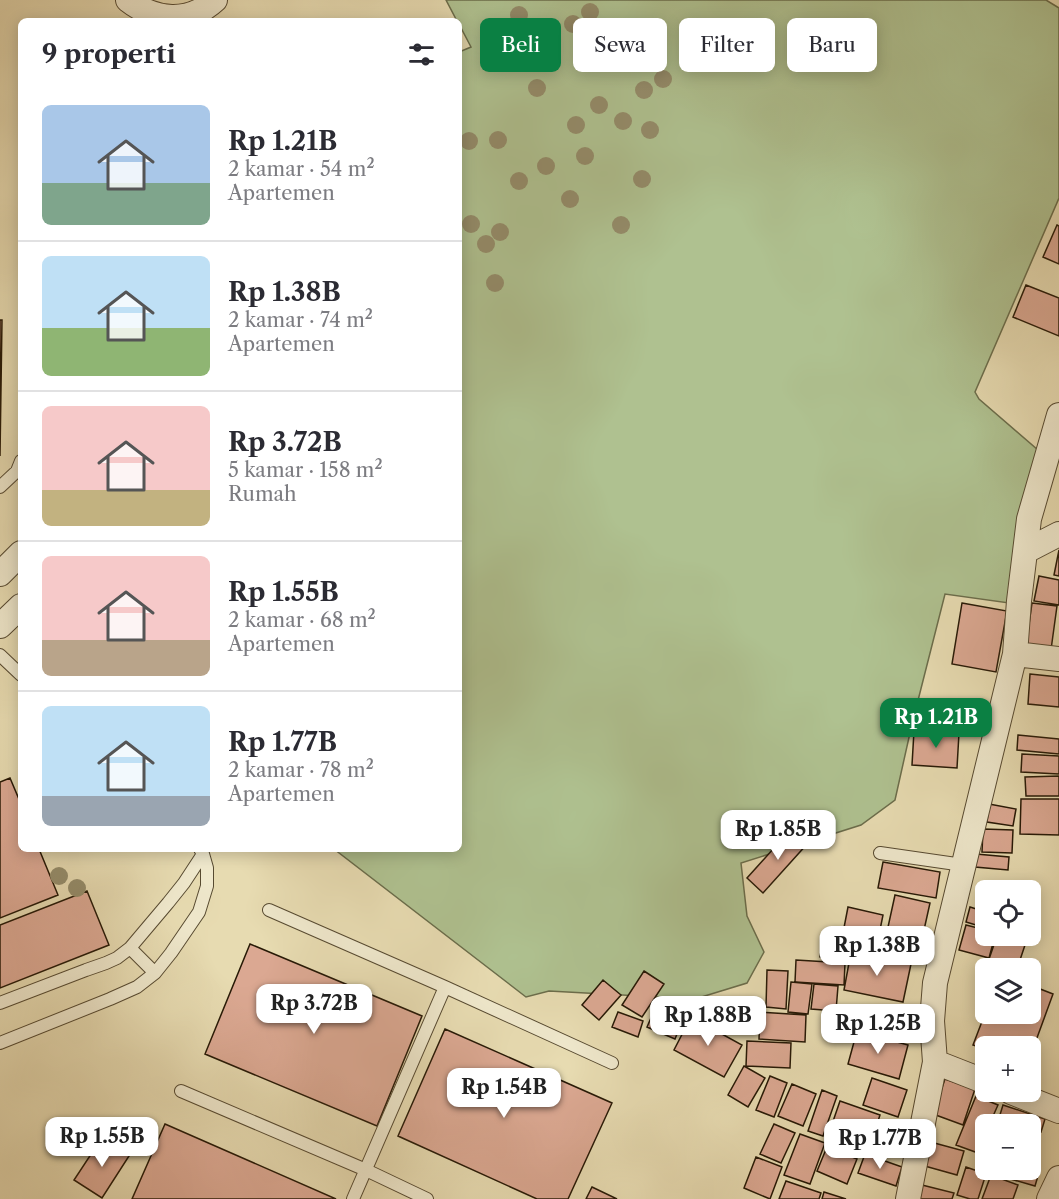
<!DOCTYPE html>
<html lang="id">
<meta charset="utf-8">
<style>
:root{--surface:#fff;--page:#f2f2f3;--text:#2b2b33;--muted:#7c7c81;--line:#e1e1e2;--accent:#0b8043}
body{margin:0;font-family:"Libre Caslon Text",serif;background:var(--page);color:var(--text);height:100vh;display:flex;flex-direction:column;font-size:22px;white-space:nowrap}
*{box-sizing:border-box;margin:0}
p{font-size:20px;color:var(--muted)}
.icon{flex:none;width:33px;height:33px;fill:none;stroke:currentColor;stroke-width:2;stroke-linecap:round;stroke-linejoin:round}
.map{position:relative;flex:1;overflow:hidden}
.details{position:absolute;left:18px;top:18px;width:444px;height:834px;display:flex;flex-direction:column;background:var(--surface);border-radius:9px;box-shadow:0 3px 15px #0003}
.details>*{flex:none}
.hud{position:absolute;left:480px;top:18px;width:489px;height:54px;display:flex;gap:12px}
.controls{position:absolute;left:975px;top:880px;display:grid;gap:12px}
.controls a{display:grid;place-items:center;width:66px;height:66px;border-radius:9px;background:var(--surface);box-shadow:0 3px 15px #0003;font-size:30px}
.price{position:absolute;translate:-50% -51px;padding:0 14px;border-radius:12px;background:#fff;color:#222;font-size:20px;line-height:39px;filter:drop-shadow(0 2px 3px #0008)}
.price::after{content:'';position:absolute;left:50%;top:36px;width:18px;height:14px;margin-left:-9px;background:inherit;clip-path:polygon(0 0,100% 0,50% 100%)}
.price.on{background:var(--accent);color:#fff}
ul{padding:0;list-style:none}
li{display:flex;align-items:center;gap:18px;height:150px;padding:0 24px}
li+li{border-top:2px solid var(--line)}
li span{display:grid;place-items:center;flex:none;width:168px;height:120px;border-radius:9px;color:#555}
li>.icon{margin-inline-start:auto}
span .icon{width:72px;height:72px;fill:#fffc;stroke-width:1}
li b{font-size:26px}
h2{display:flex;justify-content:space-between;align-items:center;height:72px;padding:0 24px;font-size:26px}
.pill{padding:0 21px;border-radius:9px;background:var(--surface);box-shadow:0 3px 15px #0003;font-size:21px;line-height:54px}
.pill.on{background:var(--accent);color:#fff}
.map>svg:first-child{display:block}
.green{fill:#afc190;stroke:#6b6d4b;stroke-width:1.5}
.building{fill:#dba892;stroke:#271906;stroke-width:1.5}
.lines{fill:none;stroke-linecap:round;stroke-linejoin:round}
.lane-casing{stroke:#574a31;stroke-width:14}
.street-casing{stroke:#574a31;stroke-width:26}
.lane{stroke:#efe8cc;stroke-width:12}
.street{stroke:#efe8cc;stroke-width:24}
.tree{fill:#948c6a}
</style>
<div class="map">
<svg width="1059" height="1199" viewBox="0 0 1059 1199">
<rect width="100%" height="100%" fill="#e7dbb1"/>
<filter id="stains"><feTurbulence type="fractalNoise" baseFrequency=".00333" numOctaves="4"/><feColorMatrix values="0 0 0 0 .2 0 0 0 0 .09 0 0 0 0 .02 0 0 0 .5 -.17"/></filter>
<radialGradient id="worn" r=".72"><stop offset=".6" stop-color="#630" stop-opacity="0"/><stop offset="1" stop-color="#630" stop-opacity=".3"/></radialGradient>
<!-- green -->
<path class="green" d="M446,0H1046L1059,8V198L975,392L979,399L1038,450L1009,603L945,594L912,724L895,800L861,825L741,863L747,916L764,952L747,983L695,999L549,991L526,997L334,849H459V52L471,47L459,24V21H457Z"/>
<!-- building -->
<path class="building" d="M1057,225L1059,226V264L1043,257Z
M1026,285L1059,298V336L1013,317Z
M0,320H2L0,456Z
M1059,550V576L1054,575Z
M1039,576L1059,580V605L1034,601Z
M962,603L1007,611L996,672L952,664Z
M1032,603L1057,606L1050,657L1025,653Z
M1030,674L1059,677V707L1028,704Z
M914,731L959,733L957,768L912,765Z
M1018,735L1059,739V754L1017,750Z
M1022,754L1059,756V774L1021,772Z
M1059,776V796H1026L1025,777Z
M10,778L21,804V849H39L58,895L0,918V782Z
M1021,799H1059V835L1020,834Z
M989,804L1016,809L1013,826L987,822Z
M792,828L808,843L763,893L747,878Z
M983,829L1013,830L1012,853L982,852Z
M976,854L1009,857L1008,870L975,867Z
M883,862L940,872L936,898L878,888Z
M87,891L109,945L0,988V925Z
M895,895L930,903L918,957L883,950Z
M848,907L883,915L877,945L842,938Z
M970,907L986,912V928L966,922Z
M966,925L986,930V936H995L989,958L959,950Z
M997,936H1028L1017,969H1008L988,962Z
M823,939L852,944L849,962L820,957Z
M250,944L422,1016L377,1126L205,1054Z
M851,952L911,964L903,1002L844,990Z
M796,960L845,963L844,985L795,982Z
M767,970L788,971L786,1009L766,1007Z
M644,971L664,984L642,1017L622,1005Z
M603,980L621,995L599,1020L582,1005Z
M791,982L812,984L808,1014L788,1012Z
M814,984L838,986L836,1011L811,1009Z
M1030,985L1053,994L1030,1057V1047H986V1049L973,1045L986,1011V1014H1030Z
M658,1002L685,1014L675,1039L647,1027Z
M618,1012L643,1021L638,1037L612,1027Z
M760,1012L806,1015L805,1042L759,1039Z
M691,1017L742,1045L724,1077L674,1050Z
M445,1029L612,1103L568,1199H537L398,1136Z
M857,1031L908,1045L899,1079L848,1064Z
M747,1041L791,1043L790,1068L746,1066Z
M744,1066L765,1078L748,1107L728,1095Z
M770,1076L787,1083L774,1117L756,1110Z
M872,1078L907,1090L898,1117L863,1105Z
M945,1079L975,1089L963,1125L933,1114Z
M792,1084L816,1094L803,1126L778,1116Z
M822,1090L837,1096L823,1136L808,1131Z
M976,1096L998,1105L989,1125H986V1135L978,1153L956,1145Z
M840,1101L880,1115L870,1146L829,1133Z
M1003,1105L1045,1119L1041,1132L1030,1128V1125H1021L999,1118Z
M165,1124L336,1199H132Z
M774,1124L795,1133L781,1163L760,1154Z
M1030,1132L1037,1134L1032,1148H1030Z
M800,1134L825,1143L810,1184L784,1175Z
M101,1139L129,1156L102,1198L74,1180Z
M927,1141L964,1151L957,1175L921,1165Z
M827,1147L857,1159L847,1184L817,1171Z
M1030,1149L1040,1152L1035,1166L1030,1164Z
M983,1153L986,1154V1170H1030V1167L1040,1169L1035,1186L979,1170Z
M865,1154L902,1167L896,1186L858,1173Z
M756,1157L782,1167L770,1199L744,1188Z
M966,1167L986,1174L978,1199H970L957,1195Z
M991,1175L1018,1185L1013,1199H982Z
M786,1181L821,1193L819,1199H779Z
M922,1185L954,1193L952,1199H919Z
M592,1187L617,1199H586Z
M824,1192L846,1199H822Z"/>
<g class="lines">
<!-- lane casing -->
<g class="lane-casing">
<path id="lane" d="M0,487L17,471L21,461
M0,655L21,675
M880,853L963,865
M269,910L445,987L612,1063
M130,948L155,973
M0,1003L86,970L106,963L117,958L130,948L168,903L184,883L203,854
M0,1043L110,999L137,987L155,973L171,953L199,912L207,886V868L203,854L200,849
M181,1091L366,1170L427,1199
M353,1199L445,987"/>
</g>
<!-- street casing -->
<g class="street-casing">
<path id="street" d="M128,0C155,21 189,24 215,0
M1026,551L1059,534
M0,574L21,553
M0,626L21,606
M1015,654L1059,659
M935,1062L986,1082
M1011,1092L1059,1111
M908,1199L935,1062L932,1021L935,983L1015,654L1019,601L1029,519L1059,415
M1049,1199L1059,1178"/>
</g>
<!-- lane -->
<use href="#lane" class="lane"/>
<!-- street -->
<use href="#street" class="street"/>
</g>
<!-- trees -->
<g class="tree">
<circle cx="590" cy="12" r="9"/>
<circle cx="519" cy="15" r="9"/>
<circle cx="573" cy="24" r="9"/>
<circle cx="547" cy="36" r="9"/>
<circle cx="515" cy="47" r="9"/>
<circle cx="663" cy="79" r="9"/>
<circle cx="537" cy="88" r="9"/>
<circle cx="644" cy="90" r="9"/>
<circle cx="599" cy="105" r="9"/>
<circle cx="623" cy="121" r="9"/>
<circle cx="576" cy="125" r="9"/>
<circle cx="650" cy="130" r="9"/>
<circle cx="498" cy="140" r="9"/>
<circle cx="469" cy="141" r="9"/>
<circle cx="585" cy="156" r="9"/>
<circle cx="546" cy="166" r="9"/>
<circle cx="642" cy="179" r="9"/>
<circle cx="519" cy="181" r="9"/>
<circle cx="570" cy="199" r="9"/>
<circle cx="471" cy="224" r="9"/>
<circle cx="621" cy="225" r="9"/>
<circle cx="500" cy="232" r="9"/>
<circle cx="486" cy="244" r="9"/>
<circle cx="495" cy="283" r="9"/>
<circle cx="59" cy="876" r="9"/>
<circle cx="77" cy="888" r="9"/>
</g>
<rect width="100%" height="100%" filter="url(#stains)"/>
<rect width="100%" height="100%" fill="url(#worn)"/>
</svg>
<div class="controls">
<a><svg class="icon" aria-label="locate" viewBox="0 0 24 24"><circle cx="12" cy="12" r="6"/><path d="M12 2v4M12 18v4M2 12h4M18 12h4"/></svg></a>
<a><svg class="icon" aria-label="layers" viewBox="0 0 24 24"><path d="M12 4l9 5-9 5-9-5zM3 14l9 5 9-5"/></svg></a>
<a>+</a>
<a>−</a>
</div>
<b class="price on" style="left:936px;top:749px">Rp 1.21B</b>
<b class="price" style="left:778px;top:861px">Rp 1.85B</b>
<b class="price" style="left:877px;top:977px">Rp 1.38B</b>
<b class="price" style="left:314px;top:1035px">Rp 3.72B</b>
<b class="price" style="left:708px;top:1047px">Rp 1.88B</b>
<b class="price" style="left:878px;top:1055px">Rp 1.25B</b>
<b class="price" style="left:504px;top:1119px">Rp 1.54B</b>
<b class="price" style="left:102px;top:1168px">Rp 1.55B</b>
<b class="price" style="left:880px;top:1170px">Rp 1.77B</b>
<div class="hud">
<a class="pill on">Beli</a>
<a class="pill">Sewa</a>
<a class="pill">Filter</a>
<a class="pill">Baru</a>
</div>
<section class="details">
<h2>9 properti<svg class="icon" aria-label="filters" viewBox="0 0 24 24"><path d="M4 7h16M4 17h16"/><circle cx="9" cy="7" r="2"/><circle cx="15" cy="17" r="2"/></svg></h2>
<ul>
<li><span style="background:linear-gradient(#a9c7e8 65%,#7fa58c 0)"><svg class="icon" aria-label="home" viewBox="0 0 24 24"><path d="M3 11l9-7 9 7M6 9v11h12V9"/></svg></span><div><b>Rp 1.21B</b><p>2 kamar · 54 m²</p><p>Apartemen</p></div></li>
<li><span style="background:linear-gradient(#bfe0f5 60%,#8fb573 0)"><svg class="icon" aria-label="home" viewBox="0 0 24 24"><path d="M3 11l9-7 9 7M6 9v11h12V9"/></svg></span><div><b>Rp 1.38B</b><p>2 kamar · 74 m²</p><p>Apartemen</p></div></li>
<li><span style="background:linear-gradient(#f6c9c9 70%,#c2b280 0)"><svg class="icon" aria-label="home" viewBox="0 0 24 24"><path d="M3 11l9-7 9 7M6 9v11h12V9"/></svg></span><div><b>Rp 3.72B</b><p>5 kamar · 158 m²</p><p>Rumah</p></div></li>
<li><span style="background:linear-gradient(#f6c9c9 70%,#b9a48a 0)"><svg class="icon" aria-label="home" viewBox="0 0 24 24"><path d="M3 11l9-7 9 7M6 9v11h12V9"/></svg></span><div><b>Rp 1.55B</b><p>2 kamar · 68 m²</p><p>Apartemen</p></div></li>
<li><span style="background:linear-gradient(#bfe0f5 75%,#9aa5b1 0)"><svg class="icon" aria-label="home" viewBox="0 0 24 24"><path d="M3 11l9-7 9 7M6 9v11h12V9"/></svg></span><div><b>Rp 1.77B</b><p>2 kamar · 78 m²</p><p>Apartemen</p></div></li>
</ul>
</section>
</div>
